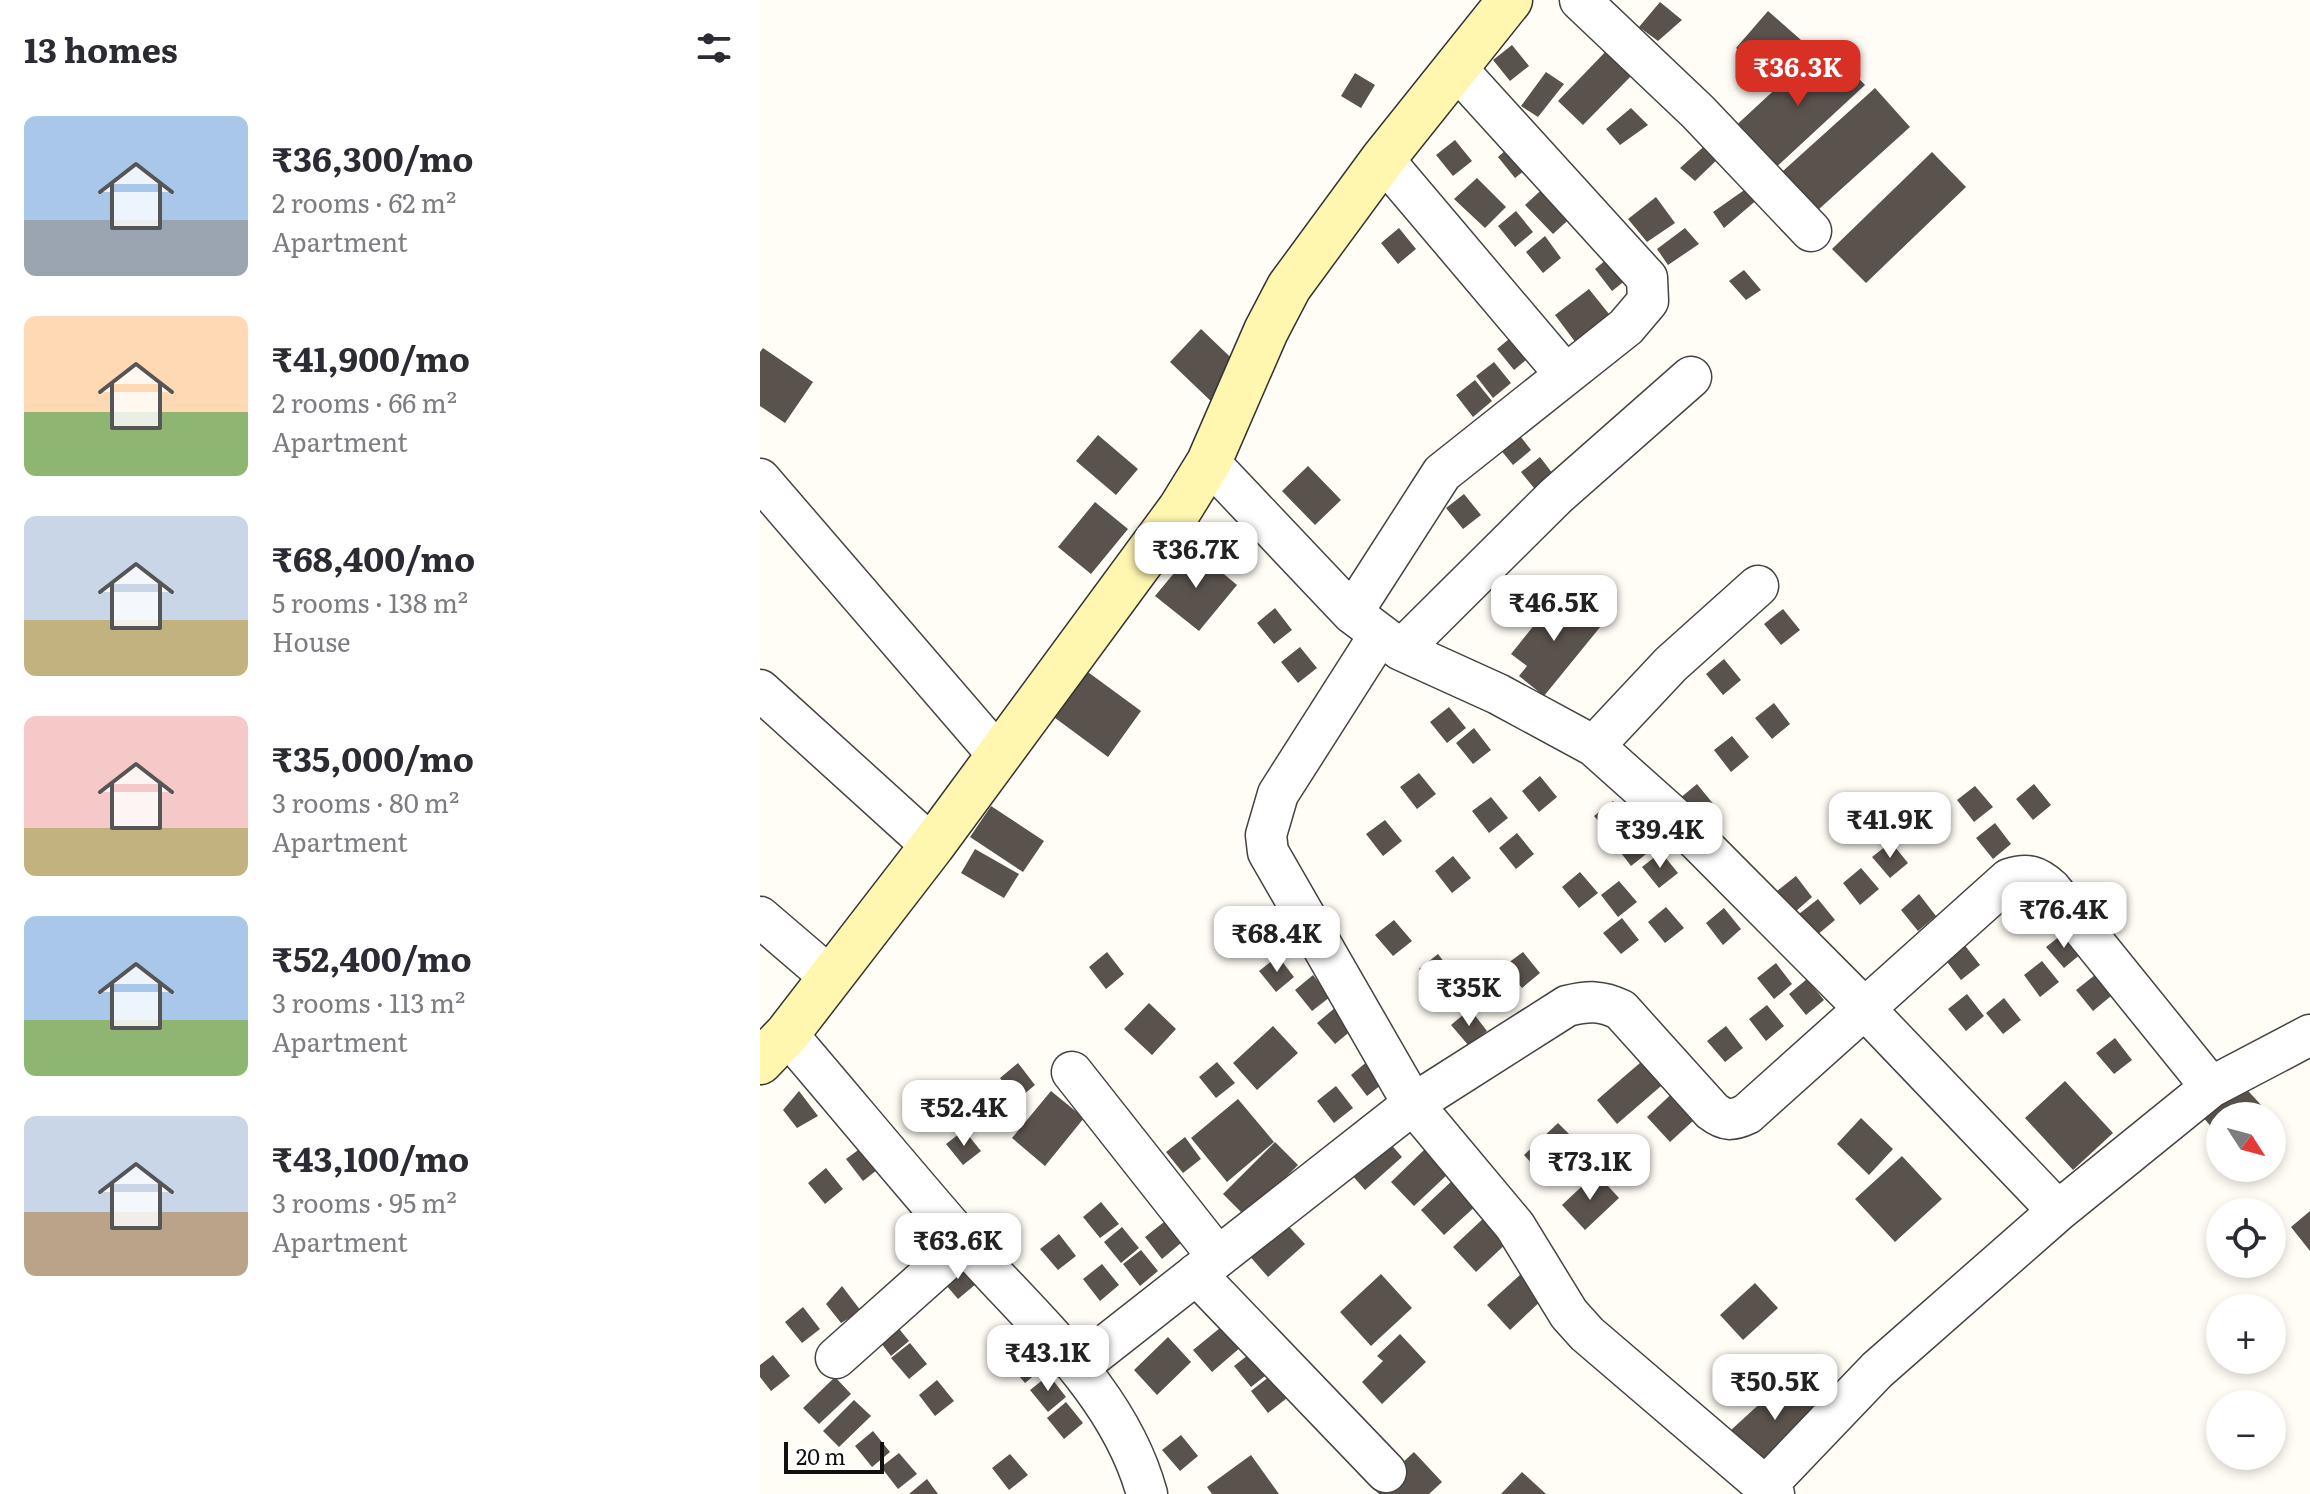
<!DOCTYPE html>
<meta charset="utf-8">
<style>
:root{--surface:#fff;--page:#f7f7f7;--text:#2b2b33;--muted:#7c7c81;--accent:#d93025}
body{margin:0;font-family:Literata,serif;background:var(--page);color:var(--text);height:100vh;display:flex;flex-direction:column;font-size:30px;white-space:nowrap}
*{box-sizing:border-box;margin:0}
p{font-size:26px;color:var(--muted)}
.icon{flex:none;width:44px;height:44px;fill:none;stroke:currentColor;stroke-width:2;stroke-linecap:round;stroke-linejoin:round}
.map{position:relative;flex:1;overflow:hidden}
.sheet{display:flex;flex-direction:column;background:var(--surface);width:760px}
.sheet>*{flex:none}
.needle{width:52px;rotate:126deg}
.controls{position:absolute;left:1446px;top:1102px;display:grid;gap:16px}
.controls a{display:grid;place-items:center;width:80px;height:80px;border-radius:50%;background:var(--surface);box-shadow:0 4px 12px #0003;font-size:40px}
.scale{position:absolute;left:24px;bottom:20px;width:100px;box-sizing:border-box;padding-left:8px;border:4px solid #111;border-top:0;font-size:22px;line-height:28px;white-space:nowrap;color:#111;-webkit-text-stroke:6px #fff;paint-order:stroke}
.price{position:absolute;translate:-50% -68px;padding:0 18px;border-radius:16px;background:#fff;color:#222;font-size:26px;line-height:52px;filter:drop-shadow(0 2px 4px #0008)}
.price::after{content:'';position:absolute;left:50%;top:48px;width:24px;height:18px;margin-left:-12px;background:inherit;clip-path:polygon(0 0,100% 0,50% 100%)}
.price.selected{background:var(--accent);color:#fff}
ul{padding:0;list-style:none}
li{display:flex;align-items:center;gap:24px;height:200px;padding:0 24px}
li span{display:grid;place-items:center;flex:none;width:224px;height:160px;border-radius:12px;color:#555}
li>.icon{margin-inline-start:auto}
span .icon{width:96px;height:96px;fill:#fffc;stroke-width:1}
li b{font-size:34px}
h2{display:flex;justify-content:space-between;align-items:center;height:96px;padding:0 24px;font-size:34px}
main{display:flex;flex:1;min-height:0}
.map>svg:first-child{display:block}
.building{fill:#5a524d}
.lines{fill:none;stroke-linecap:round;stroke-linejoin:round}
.minor-casing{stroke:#444;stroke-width:43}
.secondary-casing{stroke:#333;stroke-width:47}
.minor{stroke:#fff;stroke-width:40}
.secondary{stroke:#fff6b0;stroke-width:44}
</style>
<main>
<section class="sheet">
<h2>13 homes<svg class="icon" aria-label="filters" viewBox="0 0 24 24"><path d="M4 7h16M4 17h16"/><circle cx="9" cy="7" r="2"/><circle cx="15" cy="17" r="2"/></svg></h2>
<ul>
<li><span style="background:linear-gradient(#a9c7e8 65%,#9aa5b1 0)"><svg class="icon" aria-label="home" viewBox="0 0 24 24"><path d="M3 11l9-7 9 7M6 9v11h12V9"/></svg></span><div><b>₹36,300/mo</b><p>2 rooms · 62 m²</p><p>Apartment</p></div></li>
<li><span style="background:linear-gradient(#ffd9b3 60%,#8fb573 0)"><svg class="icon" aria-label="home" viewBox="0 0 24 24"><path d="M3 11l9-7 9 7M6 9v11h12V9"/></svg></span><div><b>₹41,900/mo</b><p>2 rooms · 66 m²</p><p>Apartment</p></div></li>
<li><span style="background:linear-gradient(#c9d6e8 65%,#c2b280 0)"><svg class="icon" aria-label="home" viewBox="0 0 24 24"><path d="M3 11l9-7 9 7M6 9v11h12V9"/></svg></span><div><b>₹68,400/mo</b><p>5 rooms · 138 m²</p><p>House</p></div></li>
<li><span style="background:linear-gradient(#f6c9c9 70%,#c2b280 0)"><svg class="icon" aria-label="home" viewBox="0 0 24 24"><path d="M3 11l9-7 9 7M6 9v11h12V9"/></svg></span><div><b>₹35,000/mo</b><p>3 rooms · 80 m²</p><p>Apartment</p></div></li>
<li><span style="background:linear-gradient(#a9c7e8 65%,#8fb573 0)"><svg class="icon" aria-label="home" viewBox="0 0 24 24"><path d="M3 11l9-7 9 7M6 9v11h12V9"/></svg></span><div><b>₹52,400/mo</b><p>3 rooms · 113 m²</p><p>Apartment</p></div></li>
<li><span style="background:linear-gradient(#c9d6e8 60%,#b9a48a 0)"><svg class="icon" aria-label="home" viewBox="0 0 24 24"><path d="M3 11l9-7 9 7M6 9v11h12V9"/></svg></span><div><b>₹43,100/mo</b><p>3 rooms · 95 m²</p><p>Apartment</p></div></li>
</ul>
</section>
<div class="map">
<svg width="1550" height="1494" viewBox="0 0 1550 1494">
<rect width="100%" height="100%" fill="#fffdf5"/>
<!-- building -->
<path class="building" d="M900,2L922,20L898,41L879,27Z
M1008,11L1041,40L1009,76L976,48Z
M1065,43L1105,85L1010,173L970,131Z
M752,45L769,66L750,81L733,60Z
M850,47L876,71L823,125L798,101Z
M786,72L804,84L778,117L761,106Z
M595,73L615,85L601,108L581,96Z
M1115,88L1150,127L1048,219L1013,180Z
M871,108L888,125L860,145L846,129Z
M695,140L712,161L693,176L676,155Z
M756,141L774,163L755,178L738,157Z
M950,141L963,154L935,181L920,168Z
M1172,152L1206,187L1106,283L1072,249Z
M717,178L746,207L725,228L694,199Z
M790,182L817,212L793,234L765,205Z
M990,186L999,198L964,228L953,212Z
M896,197L915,223L887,242L868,219Z
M756,211L773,232L755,247L738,226Z
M639,228L656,249L638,264L621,243Z
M925,228L939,244L908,265L897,249Z
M785,236L801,258L783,273L766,252Z
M853,254L871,276L852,291L835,269Z
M984,270L1001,290L986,300L969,281Z
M829,289L853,319L819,347L795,315Z
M441,329L488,374L456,406L410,362Z
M755,334L772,355L754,370L737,349Z
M3,348L53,382L25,423L0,406V352Z
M734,362L751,383L733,398L716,376Z
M715,380L732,401L713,417L696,395Z
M754,428L771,450L753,465L735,443Z
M338,435L378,469L356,495L316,461Z
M780,457L796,478L778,493L761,472Z
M548,466L581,500L555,525L522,491Z
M704,494L721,515L703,529L686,508Z
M335,502L368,529L331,574L298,547Z
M434,549L477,585L439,631L395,596Z
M800,593L841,626L784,696L759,676L767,666L751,654Z
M515,608L532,630L514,644L497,623Z
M1023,609L1040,630L1021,645L1004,624Z
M540,647L557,668L538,683L521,662Z
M964,659L981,680L963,695L946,674Z
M321,667L381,711L348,757L287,712Z
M1014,703L1030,724L1012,739L995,718Z
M689,707L706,728L687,743L670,722Z
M714,728L731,750L713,764L696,743Z
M972,736L989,757L971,772L954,750Z
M659,773L676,794L657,809L640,787Z
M780,776L797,797L779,812L762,791Z
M937,784L955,806L936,820L919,799Z
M1274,784L1291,805L1273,820L1256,799Z
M1215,786L1233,807L1214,822L1197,800Z
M731,797L748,818L729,833L712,811Z
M853,801L870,823L852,837L834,816Z
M231,806L284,841L263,872L210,837Z
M625,820L642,841L623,856L606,834Z
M1235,823L1251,844L1233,859L1216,838Z
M873,830L890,851L871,866L855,845Z
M757,833L774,854L756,869L739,848Z
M1131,842L1148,863L1130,878L1112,857Z
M215,849L259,874L244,898L201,873Z
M901,852L918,873L899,888L882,867Z
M693,856L711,878L692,893L675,871Z
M1101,868L1119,889L1100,905L1083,883Z
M820,872L838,893L819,908L802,887Z
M1036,876L1052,897L1035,912L1017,891Z
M859,881L877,902L858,917L841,895Z
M1266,884L1283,905L1265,921L1248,899Z
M1159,894L1176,916L1158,931L1141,910Z
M1058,899L1075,920L1057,935L1039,914Z
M906,907L924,928L905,943L888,922Z
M964,908L981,929L963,945L946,923Z
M862,918L879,940L861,954L843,933Z
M634,920L652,941L633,956L615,935Z
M1305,932L1322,953L1304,968L1286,947Z
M1203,943L1220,965L1201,980L1184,958Z
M347,952L364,974L346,989L329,967Z
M763,952L780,973L762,988L744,966Z
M678,954L694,975L676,990L659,969Z
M518,956L534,977L516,992L499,971Z
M1282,961L1299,982L1280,997L1264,975Z
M1016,963L1032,984L1014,999L997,978Z
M553,975L570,997L552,1011L535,990Z
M1335,975L1351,996L1333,1011L1316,990Z
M1047,979L1064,1000L1046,1015L1029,994Z
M1207,994L1224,1016L1206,1031L1188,1009Z
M1244,998L1261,1020L1243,1034L1226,1013Z
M389,1003L416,1029L392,1055L364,1029Z
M1007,1005L1024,1026L1006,1041L989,1019Z
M576,1007L593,1029L575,1044L557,1023Z
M710,1009L727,1031L709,1046L691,1025Z
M513,1026L538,1053L497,1090L473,1063Z
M966,1026L983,1048L965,1062L947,1041Z
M1355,1038L1372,1060L1354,1074L1336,1053Z
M888,1056L908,1080L857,1124L837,1100Z
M609,1060L626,1081L607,1096L591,1075Z
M457,1062L475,1083L456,1098L439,1077Z
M258,1063L275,1085L257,1100L240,1078Z
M1305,1081L1353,1133L1313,1170L1265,1118Z
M1480,1082L1501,1105L1488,1116H1460V1137L1442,1116Z
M921,1085L945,1110L910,1142L887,1117Z
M576,1086L593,1108L574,1123L557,1101Z
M39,1091L58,1116L37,1128L23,1110Z
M291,1091L324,1118L285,1166L252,1138Z
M478,1099L514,1142L467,1182L431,1138Z
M1101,1118L1133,1149L1109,1175L1077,1144Z
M798,1123L822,1147L787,1180L764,1155Z
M204,1130L221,1151L203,1165L186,1144Z
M622,1134L642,1157L605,1190L585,1167Z
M425,1137L441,1159L423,1173L406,1152Z
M515,1142L538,1165L486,1217L463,1194Z
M105,1145L122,1166L103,1181L86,1159Z
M665,1149L688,1174L654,1206L631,1182Z
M1142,1156L1182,1199L1135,1242L1095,1199Z
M66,1168L83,1189L65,1204L48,1183Z
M836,1173L859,1198L825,1230L802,1205Z
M695,1178L719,1203L684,1235L661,1210Z
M341,1202L359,1224L340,1238L323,1217Z
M169,1206L185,1227L167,1242L150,1221Z
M1550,1211V1251L1531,1227Z
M727,1215L750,1240L716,1272L693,1247Z
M523,1220L545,1244L508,1277L487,1253Z
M404,1222L421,1243L402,1259L385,1237Z
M362,1227L379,1248L361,1263L344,1242Z
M299,1234L316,1256L298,1270L280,1249Z
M155,1236L173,1257L154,1272L137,1251Z
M381,1250L398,1271L380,1286L363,1264Z
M199,1263L216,1284L198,1299L180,1278Z
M342,1264L359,1285L340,1301L323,1279Z
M621,1274L652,1308L611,1346L580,1312Z
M761,1274L784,1298L750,1330L727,1305Z
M995,1283L1018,1308L983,1340L960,1315Z
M82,1286L101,1311L81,1323L66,1304Z
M43,1307L60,1329L42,1343L25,1322Z
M471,1319L489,1340L452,1372L433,1350Z
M132,1320L149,1341L131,1356L114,1334Z
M640,1334L666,1362L622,1404L602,1382L623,1361L617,1356Z
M408,1337L431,1362L397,1395L374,1370Z
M150,1343L167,1364L149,1379L131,1358Z
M266,1347L283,1368L265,1383L247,1362Z
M492,1352L509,1373L491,1387L474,1366Z
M13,1355L30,1376L11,1391L0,1377V1365Z
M289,1375L306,1397L288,1412L270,1390Z
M510,1376L527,1398L508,1413L491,1391Z
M75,1377L91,1394L59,1424L43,1408Z
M1028,1378L1059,1413L1003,1465L971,1430Z
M177,1380L194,1401L175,1416L159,1395Z
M94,1400L111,1416L79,1447L63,1431Z
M306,1402L323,1423L304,1439L287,1418Z
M113,1431L130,1452L112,1467L95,1446Z
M421,1435L438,1456L420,1471L402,1450Z
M654,1452L682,1482L669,1494H619L614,1489Z
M139,1453L157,1474L138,1489L121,1467Z
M250,1454L268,1475L249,1490L232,1468Z
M491,1455L519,1494H452L447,1487Z
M762,1472L786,1494H741Z
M167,1479L178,1494H149Z"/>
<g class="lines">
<!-- minor casing -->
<g class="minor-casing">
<path id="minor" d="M820,0L938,112L1051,231
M623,159L805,374
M449,462L592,613L641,650L738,694L834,746L918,821L1103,1007L1298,1211
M0,479L238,755
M592,613L682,473L866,327L888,301L887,278L696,68
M620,634L518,794L506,835L508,852L653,1104L755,1226L809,1314L827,1334L1014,1494
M641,650L796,496L931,377
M0,690L172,846
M834,746L911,664L998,586
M0,917L70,977
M27,1034C86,1103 144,1173 204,1242C272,1320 359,1391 387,1494
M312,1072L458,1257
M436,1274L626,1472
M76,1358L205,1243
M318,1367L653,1104L807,1006C828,1001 841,1000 861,1010L952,1111C965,1121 972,1121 987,1114L1249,879C1268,873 1277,876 1291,889L1451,1087
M1006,1486L1117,1370L1298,1211L1451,1087L1550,1035"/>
</g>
<!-- secondary casing -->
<g class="secondary-casing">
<path id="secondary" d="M0,1062L27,1034L172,846L420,509L449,462L506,331L529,287L623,159L750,0"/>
</g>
<!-- minor -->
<use href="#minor" class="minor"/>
<!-- secondary -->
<use href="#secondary" class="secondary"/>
</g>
</svg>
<div class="controls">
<a><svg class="needle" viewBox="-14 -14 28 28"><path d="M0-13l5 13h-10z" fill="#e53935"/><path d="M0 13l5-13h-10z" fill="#7c7c81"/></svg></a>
<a><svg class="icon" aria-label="locate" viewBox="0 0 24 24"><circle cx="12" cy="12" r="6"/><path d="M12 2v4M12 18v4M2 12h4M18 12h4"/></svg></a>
<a>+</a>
<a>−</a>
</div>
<div class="scale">20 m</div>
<b class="price selected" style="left:1038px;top:108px">₹36.3K</b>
<b class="price" style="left:436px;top:590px">₹36.7K</b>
<b class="price" style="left:794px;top:643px">₹46.5K</b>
<b class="price" style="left:1130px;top:860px">₹41.9K</b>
<b class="price" style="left:900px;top:870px">₹39.4K</b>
<b class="price" style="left:1304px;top:950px">₹76.4K</b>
<b class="price" style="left:517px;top:974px">₹68.4K</b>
<b class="price" style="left:709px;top:1028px">₹35K</b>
<b class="price" style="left:204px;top:1148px">₹52.4K</b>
<b class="price" style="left:830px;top:1202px">₹73.1K</b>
<b class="price" style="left:198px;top:1281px">₹63.6K</b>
<b class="price" style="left:288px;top:1393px">₹43.1K</b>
<b class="price" style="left:1015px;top:1422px">₹50.5K</b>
</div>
</main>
